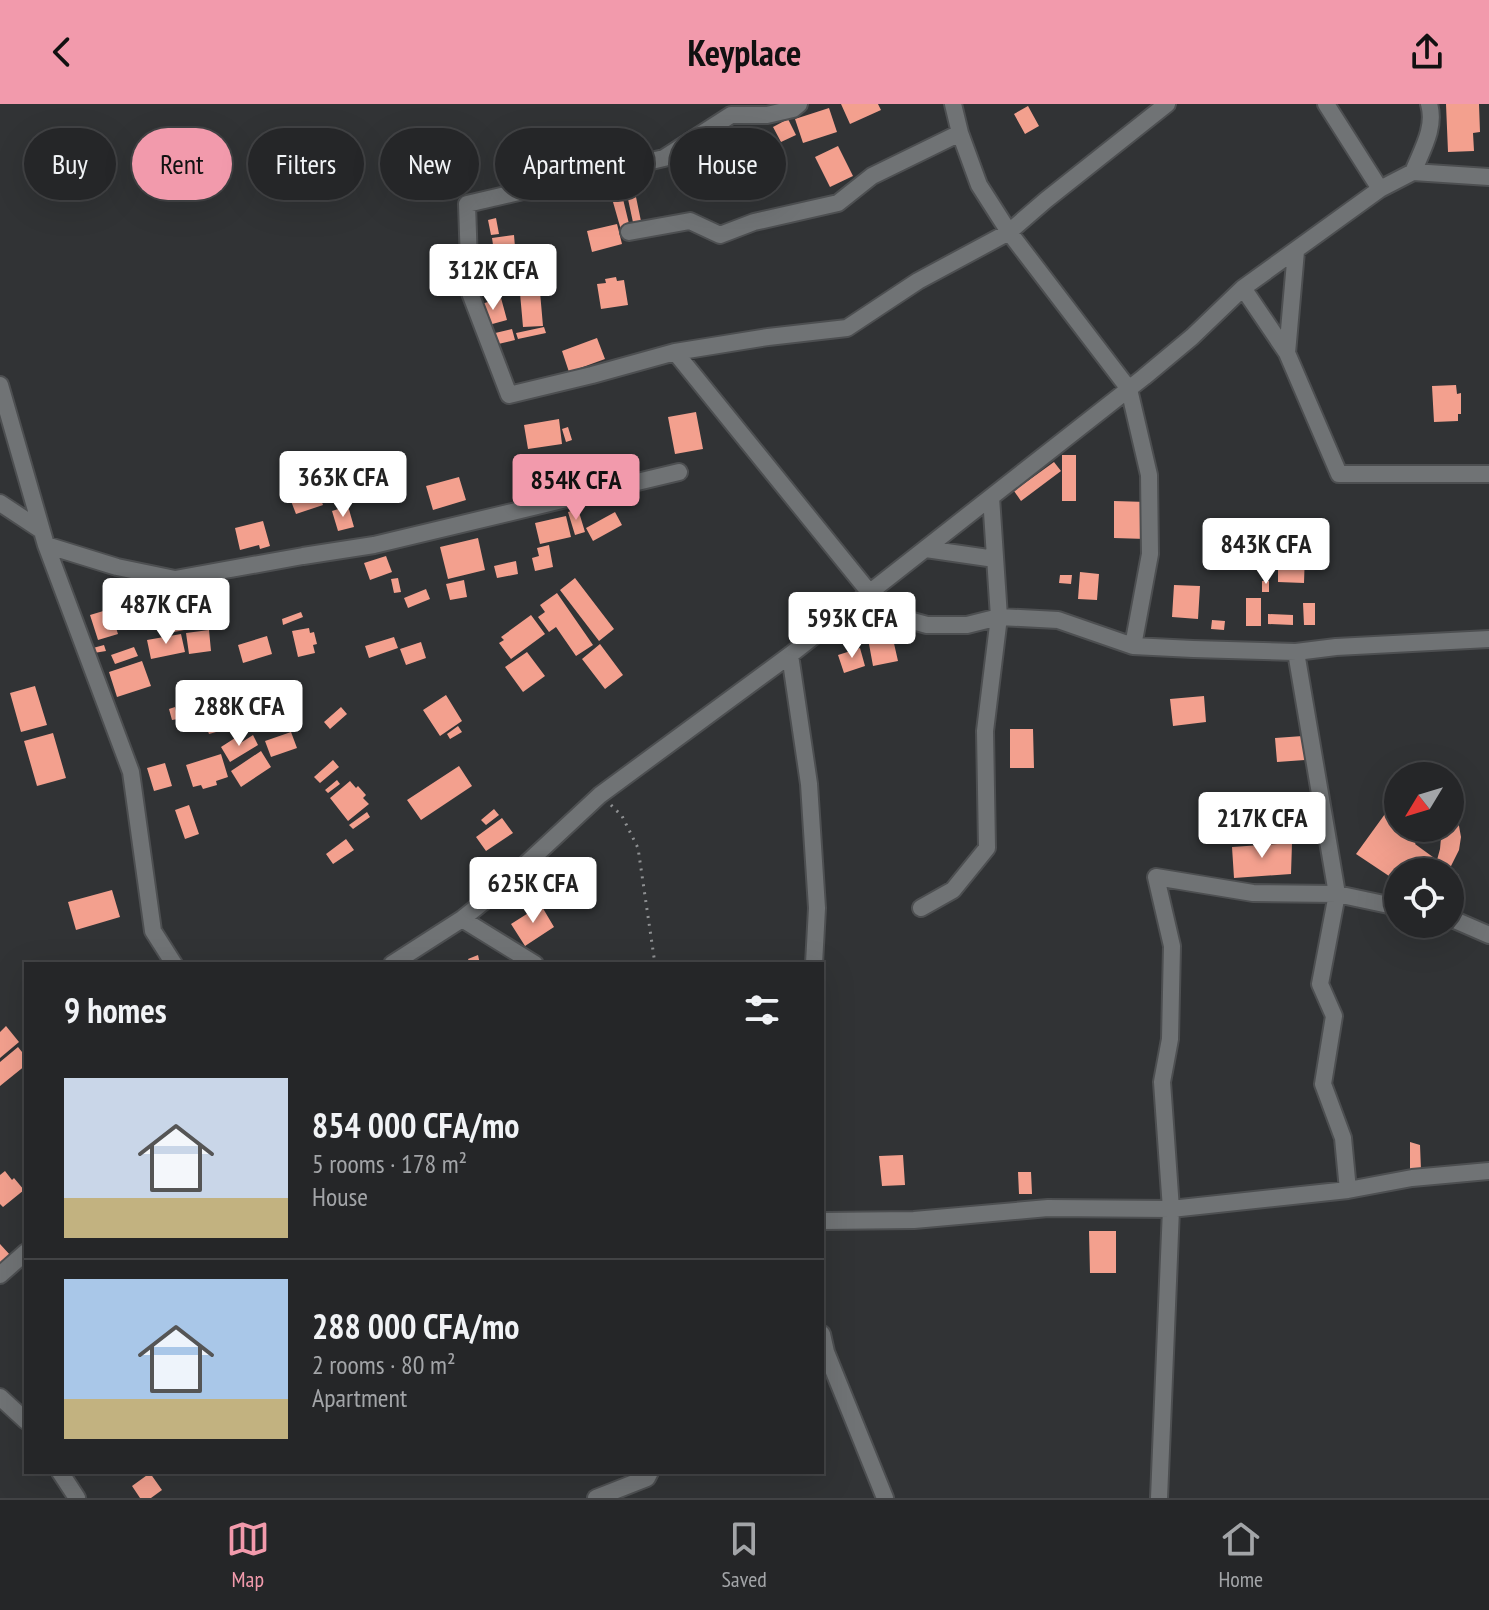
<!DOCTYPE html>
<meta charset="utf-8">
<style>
:root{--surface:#252628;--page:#313234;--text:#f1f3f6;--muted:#a3a5a8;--line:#424345;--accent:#f29aac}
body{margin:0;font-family:"PT Sans Narrow",sans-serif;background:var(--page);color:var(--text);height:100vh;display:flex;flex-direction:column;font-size:30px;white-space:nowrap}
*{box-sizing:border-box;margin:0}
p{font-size:26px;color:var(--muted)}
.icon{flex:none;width:44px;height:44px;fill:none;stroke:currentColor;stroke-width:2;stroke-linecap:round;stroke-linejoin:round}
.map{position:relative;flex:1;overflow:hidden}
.side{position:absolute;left:24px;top:858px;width:800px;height:512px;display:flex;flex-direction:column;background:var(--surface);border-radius:0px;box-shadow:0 8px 32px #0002,0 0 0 2px var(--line)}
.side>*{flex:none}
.banner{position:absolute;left:24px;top:24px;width:800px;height:72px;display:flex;gap:16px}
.needle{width:52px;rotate:232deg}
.controls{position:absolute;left:1384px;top:658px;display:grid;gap:16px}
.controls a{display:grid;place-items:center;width:80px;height:80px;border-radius:50%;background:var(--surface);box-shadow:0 8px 32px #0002,0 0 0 2px var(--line);font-size:40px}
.price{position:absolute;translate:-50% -68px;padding:0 18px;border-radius:8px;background:#fff;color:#222;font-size:26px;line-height:52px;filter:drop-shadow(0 2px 4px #0008)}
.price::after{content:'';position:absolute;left:50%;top:48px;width:24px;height:18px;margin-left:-12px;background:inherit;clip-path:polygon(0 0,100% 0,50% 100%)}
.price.selected{background:var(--accent);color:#111}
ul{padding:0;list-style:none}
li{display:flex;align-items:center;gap:24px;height:200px;padding:0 40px}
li+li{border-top:2px solid var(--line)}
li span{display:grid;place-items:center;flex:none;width:224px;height:160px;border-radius:0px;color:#555}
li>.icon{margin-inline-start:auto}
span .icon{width:96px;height:96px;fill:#fffc;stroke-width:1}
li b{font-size:34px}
h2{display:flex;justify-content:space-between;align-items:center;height:96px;padding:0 40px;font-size:34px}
.pill{padding:0 28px;border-radius:36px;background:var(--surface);box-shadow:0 8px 32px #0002,0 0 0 2px var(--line);font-size:28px;line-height:72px}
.pill.selected{background:var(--accent);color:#111}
header{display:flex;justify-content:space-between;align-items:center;height:104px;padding:0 40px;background:var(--accent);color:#111;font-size:36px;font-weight:800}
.dock{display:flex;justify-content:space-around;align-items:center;height:112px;border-top:2px solid var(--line);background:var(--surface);font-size:22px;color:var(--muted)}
.dock a{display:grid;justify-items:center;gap:4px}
.dock .selected{color:var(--accent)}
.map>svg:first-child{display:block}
.building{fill:#f3a08e}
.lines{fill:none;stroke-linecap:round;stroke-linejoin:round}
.minor-casing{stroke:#4d4f51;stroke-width:20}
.path{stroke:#8f9193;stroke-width:3;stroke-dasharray:2 6;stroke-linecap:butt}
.minor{stroke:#707375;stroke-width:16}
</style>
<header><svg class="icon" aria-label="back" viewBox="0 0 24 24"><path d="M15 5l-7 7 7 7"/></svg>Keyplace<svg class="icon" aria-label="share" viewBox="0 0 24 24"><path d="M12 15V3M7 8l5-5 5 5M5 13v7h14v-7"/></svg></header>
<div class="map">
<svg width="1489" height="1394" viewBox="0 0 1489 1394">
<rect width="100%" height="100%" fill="#313335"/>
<!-- building -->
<path class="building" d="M841,0H878L881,6L850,20Z
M1446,0H1479L1480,28L1473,29L1474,47L1448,48Z
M1028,2L1039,22L1025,30L1014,10Z
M829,4L837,28L803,39L795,15Z
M788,15L796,31L781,38L773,23Z
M838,42L853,72L830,83L815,53Z
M636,93L642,122L634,123L628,95Z
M623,95L630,124L621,126L613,98Z
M496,114L499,130L491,131L488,116Z
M617,120L622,140L592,148L587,127Z
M514,131L515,143L520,142L521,151L516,152L517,158L496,161L492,134Z
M616,173L617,177L624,176L628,201L601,205L597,180L606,179L605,175Z
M540,188L543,222L523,223L520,189Z
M501,194L507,216L485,222L478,201Z
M544,223L546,229L518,235L516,229Z
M512,225L515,236L494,241L491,230Z
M597,234L605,255L569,268L562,247Z
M1456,281L1457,290L1461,289V310H1458V317L1434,318L1432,282Z
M696,308L703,345L675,350L668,313Z
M559,315L562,340L528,345L524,321Z
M568,323L572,336L566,338L562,325Z
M1062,351H1076V397H1062Z
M1054,358L1061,367L1021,397L1014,387Z
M459,373L466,396L433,406L426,382Z
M318,388L323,401L296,410L291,397Z
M1114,397L1147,398L1146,435L1114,434Z
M348,402L354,423L338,427L332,407Z
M578,405L585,428L575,431L568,408Z
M615,408L622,421L593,437L586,424Z
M566,412L571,433L540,440L535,419Z
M263,417L270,442L260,445L259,441L240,446L235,424Z
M478,434L485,466L448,475L440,443Z
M549,441L553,463L535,467L532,454L539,452L537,444Z
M1278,448L1305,449L1304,479L1278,478Z
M386,452L392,468L370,476L364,459Z
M516,457L518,470L497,474L494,462Z
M1080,468L1099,470L1097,496L1078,495Z
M1060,471H1072L1071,480L1059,479Z
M398,474L401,488L394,489L391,475Z
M575,474L614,525L599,537L560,486Z
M464,476L467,493L450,496L446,480Z
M1262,477H1269V488H1262Z
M183,480L186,497L176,499L173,482Z
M1174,481L1200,482L1198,515L1172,513Z
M426,485L430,495L408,504L404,494Z
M218,489L224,509L188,520L182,500Z
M557,489L593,541L576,552L556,523L549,528L538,513L545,508L540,501Z
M1246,494H1261V522H1246Z
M1303,499H1315V521H1304Z
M110,505L118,530L98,536L90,511Z
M301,508L303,513L283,521L282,515Z
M180,510L184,526L169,529L165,513Z
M1268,510L1293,511V521L1268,520Z
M531,511L545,530L511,555L499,539L504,536L501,533Z
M1212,516L1225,517L1224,526L1211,525Z
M309,524L310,529L314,528L317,540L313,541L315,549L298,553L292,527Z
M209,526L211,547L189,550L186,529Z
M181,530L185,548L151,555L147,536Z
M267,532L272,550L243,559L238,541Z
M394,533L398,544L369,554L365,542Z
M893,535L898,557L873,562L869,540Z
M421,538L426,554L406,561L400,545Z
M600,540L623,571L605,585L582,555Z
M104,541L106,547L94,549L93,544Z
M134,543L138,552L115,560L111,551Z
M860,544L865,562L844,569L838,551Z
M527,548L545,572L523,588L505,563Z
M142,557L151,582L117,593L109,568Z
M35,582L47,621L21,628L10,589Z
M446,591L462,617L440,632L423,606Z
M1204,592L1206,618L1173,622L1170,595Z
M175,603L178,615L172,616L169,605Z
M341,603L347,610L330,625L324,618Z
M212,616L216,628L209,630L205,619Z
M458,622L462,628L450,635L447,630Z
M1010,625H1033L1034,664H1010Z
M291,628L297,644L271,653L265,637Z
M53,629L66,674L37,682L24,637Z
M253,631L258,641L230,658L221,643L235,634L239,640Z
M1303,632L1305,656L1277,658L1275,634Z
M261,647L271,663L241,683L231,667Z
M221,650L228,673L216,677L217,681L203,685L201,681L193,683L186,661Z
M333,656L339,663L320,679L314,673Z
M165,659L172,682L154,687L147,664Z
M459,662L472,682L421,716L407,696Z
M337,676L340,680L328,689L325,686Z
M350,677L356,684L358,682L366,691L363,694L369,700L348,717L330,694Z
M1398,692V724H1425L1415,740L1437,756L1440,745L1441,734L1436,724H1450V705L1459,722L1461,733L1459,746L1450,764L1459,771L1450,784V768H1398V778L1356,750Z
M189,701L199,730L185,735L175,706Z
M494,705L499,711L486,721L481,716Z
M367,708L370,713L353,725L349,721Z
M502,714L513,729L486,747L476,733Z
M346,735L354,746L333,760L326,750Z
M1292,739L1291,770L1234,774L1232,743Z
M112,786L120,813L76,826L68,798Z
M541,801L554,823L525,842L511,820Z
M478,851L480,860H470L468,855Z
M6,922L19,938L0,954V928Z
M18,943L26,953V961L0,982V958Z
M1410,1038L1420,1041L1421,1066L1410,1067Z
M903,1051L905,1081L882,1082L879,1052Z
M5,1067L12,1076L14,1074L24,1086L3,1103L0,1100V1071Z
M1018,1068H1031L1032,1090H1019Z
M1089,1127H1116V1169H1090Z
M0,1140L11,1152L0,1161Z
M150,1369L162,1386L151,1394H140L132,1382Z"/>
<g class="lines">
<!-- minor casing -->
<g class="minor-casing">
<path id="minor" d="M799,0L793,5L767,11H731L664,54L467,100L470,189L509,291L592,271L675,248L768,233L847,224L918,177L1009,128L1046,96L1167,0
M953,0L960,29L979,81L1009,128L1129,285L1149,371L1150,450L1133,542
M1326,0L1380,85
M1413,68C1422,46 1436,23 1429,0
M629,128L690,117L720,131L754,118L838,99L872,72L960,29
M1243,184L1287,249L1339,370H1489
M675,248L887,510L927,521H967L999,513L1058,516L1133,542L1193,545L1296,548L1336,543L1489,535
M1287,249L1296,147
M0,281L46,441L131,668L153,827L174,860
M0,399L41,426
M46,441L117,463L175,475L303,452L374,441L679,368
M926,445L995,455
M1296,548L1337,790L1320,880L1334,912L1323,980L1343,1034L1348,1086
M790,551L809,680L817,804L814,860
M921,804L953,786L987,744L985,627L999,513L991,393
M1450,814L1489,831
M462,815L535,860
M392,860L462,815L497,787L600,691L790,551L1144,273L1192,233L1243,184L1380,85L1413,68L1489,73
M822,1117L914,1116L1048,1104L1171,1105L1348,1086L1412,1074L1489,1067
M0,1171L26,1148
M822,1230L826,1248L885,1394
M0,1293L26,1317
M60,1368L77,1394
M596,1394L647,1374L650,1368
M1159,1394L1171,1105L1162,978L1170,935L1172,842L1156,773L1253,789L1337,790L1398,803"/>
</g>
<!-- path -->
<path class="path" d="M611,701L622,712L638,744L655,860"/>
<!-- minor -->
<use href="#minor" class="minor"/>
</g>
</svg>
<div class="controls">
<a><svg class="needle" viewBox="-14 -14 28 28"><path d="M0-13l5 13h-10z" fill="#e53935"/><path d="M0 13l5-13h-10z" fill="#a3a5a8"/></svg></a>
<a><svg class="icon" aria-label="locate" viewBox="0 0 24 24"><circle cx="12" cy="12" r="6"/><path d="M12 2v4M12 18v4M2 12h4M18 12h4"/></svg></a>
</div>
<b class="price" style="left:493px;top:208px">312K CFA</b>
<b class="price" style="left:343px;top:415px">363K CFA</b>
<b class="price selected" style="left:576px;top:418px">854K CFA</b>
<b class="price" style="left:1266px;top:482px">843K CFA</b>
<b class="price" style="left:166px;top:542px">487K CFA</b>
<b class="price" style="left:852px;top:556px">593K CFA</b>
<b class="price" style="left:239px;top:644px">288K CFA</b>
<b class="price" style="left:1262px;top:756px">217K CFA</b>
<b class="price" style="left:533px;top:821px">625K CFA</b>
<div class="banner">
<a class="pill">Buy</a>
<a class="pill selected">Rent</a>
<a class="pill">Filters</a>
<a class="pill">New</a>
<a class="pill">Apartment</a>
<a class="pill">House</a>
</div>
<section class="side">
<h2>9 homes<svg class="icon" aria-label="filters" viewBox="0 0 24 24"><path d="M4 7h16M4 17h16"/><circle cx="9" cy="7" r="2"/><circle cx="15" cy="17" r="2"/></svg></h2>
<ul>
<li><span style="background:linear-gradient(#c9d6e8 75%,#c2b280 0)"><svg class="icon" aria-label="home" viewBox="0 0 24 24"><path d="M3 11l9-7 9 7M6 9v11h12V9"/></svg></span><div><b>854 000 CFA/mo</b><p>5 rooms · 178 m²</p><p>House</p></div></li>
<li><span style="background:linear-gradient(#a9c7e8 75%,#c2b280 0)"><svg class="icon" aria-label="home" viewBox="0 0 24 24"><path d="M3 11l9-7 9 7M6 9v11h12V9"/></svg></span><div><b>288 000 CFA/mo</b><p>2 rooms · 80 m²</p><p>Apartment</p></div></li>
</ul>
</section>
</div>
<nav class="dock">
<a class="selected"><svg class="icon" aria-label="map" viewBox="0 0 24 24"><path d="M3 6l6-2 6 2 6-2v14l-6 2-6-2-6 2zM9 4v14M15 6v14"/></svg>Map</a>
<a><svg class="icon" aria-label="saved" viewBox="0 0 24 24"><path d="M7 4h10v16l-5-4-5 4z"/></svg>Saved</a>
<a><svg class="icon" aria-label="home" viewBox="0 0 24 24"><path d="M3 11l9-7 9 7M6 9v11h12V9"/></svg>Home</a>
</nav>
